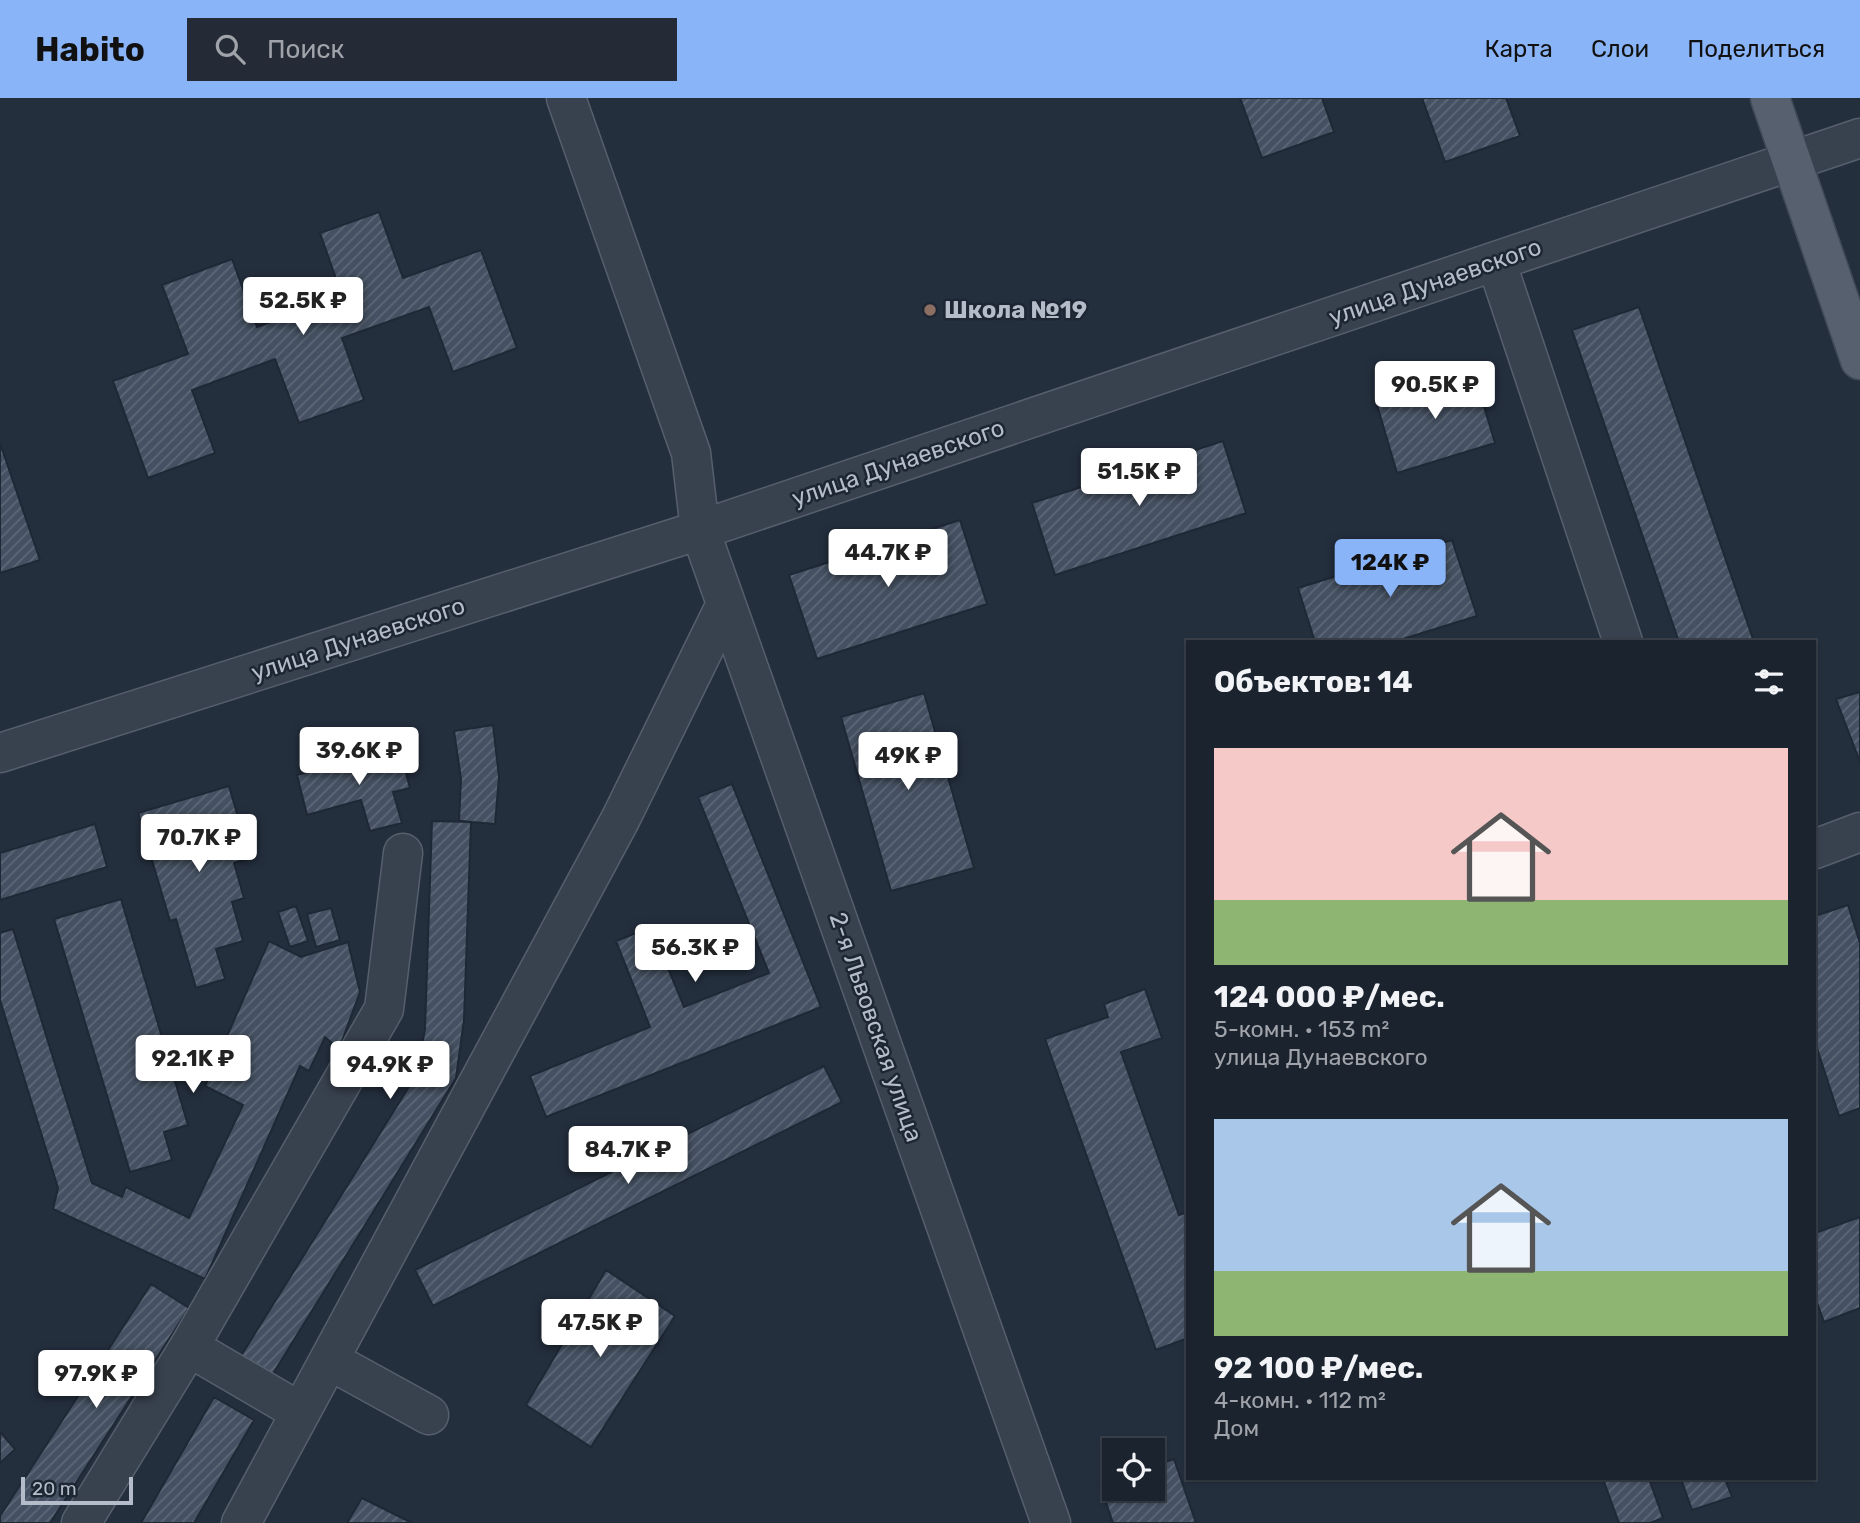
<!DOCTYPE html>
<html lang="ru">
<meta charset="utf-8">
<style>
:root{--surface:#1b232e;--page:#242b36;--text:#f1f3f6;--muted:#a0a4aa;--line:#39404a;--accent:#8ab4f8}
body{margin:0;font-family:Rubik,sans-serif;background:var(--page);color:var(--text);height:100vh;display:flex;flex-direction:column;font-size:26px;white-space:nowrap}
*{box-sizing:border-box;margin:0}
p{font-size:23px;color:var(--muted)}
.icon{flex:none;width:38px;height:38px;fill:none;stroke:currentColor;stroke-width:2;stroke-linecap:round;stroke-linejoin:round}
.map{position:relative;flex:1;overflow:hidden}
.details{position:absolute;left:1186px;top:542px;width:630px;height:840px;display:flex;flex-direction:column;background:var(--surface);border-radius:0px;box-shadow:0 2px 5px #0004,0 0 0 2px var(--line)}
.details>*{flex:none}
.fabs{position:absolute;left:1102px;top:1340px;display:grid;gap:14px}
.fabs a{display:grid;place-items:center;width:63px;height:63px;border-radius:0px;background:var(--surface);box-shadow:0 2px 5px #0004,0 0 0 2px var(--line);font-size:35px}
.scale{position:absolute;left:21px;bottom:18px;width:112px;box-sizing:border-box;padding-left:7px;border:4px solid #b4bcc9;border-top:0;font-size:19px;line-height:24px;white-space:nowrap;color:#b4bcc9;-webkit-text-stroke:5px #1d2633;paint-order:stroke}
.price{position:absolute;translate:-50% -60px;padding:0 16px;border-radius:7px;background:#fff;color:#222;font-size:23px;line-height:46px;filter:drop-shadow(0 2px 4px #0008)}
.price::after{content:'';position:absolute;left:50%;top:42px;width:21px;height:16px;margin-left:-10px;background:inherit;clip-path:polygon(0 0,100% 0,50% 100%)}
.price.active{background:var(--accent);color:#111}
ul{padding:0;list-style:none}
li{display:grid;align-content:center;gap:14px;height:371px;padding:0 28px}
li span{display:grid;place-items:center;height:217px;border-radius:0px;color:#555}
li>.icon{margin-inline-start:auto}
span .icon{width:126px;height:126px;fill:#fffc;stroke-width:1}
li b{font-size:30px}
h2{display:flex;justify-content:space-between;align-items:center;height:84px;padding:0 28px;font-size:30px}
header{display:flex;align-items:center;gap:42px;box-sizing:border-box;height:98px;padding:0 35px;background:var(--accent);color:#111}
header strong{font-size:33px}
nav{display:flex;gap:38px;margin-inline-start:auto;font-size:24px}
.search{width:490px;height:63px;background:var(--page);display:flex;align-items:center;gap:18px;box-sizing:border-box;padding:0 24px;border-radius:0px;color:var(--muted);font-size:26px}
.map>svg:first-child{display:block}
.building{fill:url(#building-hatch);stroke:#1f2835;stroke-width:2}
.lines{fill:none;stroke-linecap:round;stroke-linejoin:round}
.minor-casing{stroke:#565f6c;stroke-width:41}
.major-casing{stroke:#414a57;stroke-width:41}
.minor{stroke:#38414e;stroke-width:38}
.major{stroke:#56606e;stroke-width:38}
.education-dot{fill:#8d6e63;stroke:#1d2633;stroke-width:2.5}
.labels{text-anchor:middle;stroke-width:5;stroke-linejoin:round;paint-order:stroke}
.street-label{font-size:24px;fill:#b4bcc9;stroke:#1d2633}
.poi-label{font-size:24px;font-weight:bold;fill:#b4bcc9;stroke:#1d2633;text-anchor:start}
</style>
<header>
<strong>Habito</strong>
<div class="search"><svg class="icon" aria-label="search" viewBox="0 0 24 24"><circle cx="10" cy="10" r="6"/><path d="M15 15l6 6"/></svg>Поиск</div>
<nav><a>Карта</a><a>Слои</a><a>Поделиться</a></nav>
</header>
<div class="map">
<svg width="1860" height="1425" viewBox="0 0 1860 1425">
<defs>
<pattern id="building-hatch" width="6" height="6" patternUnits="userSpaceOnUse" patternTransform="scale(1.75)"><rect width="6" height="6" fill="#455162"/><path d="M-1 1l2-2M0 6l6-6M5 7l2-2" fill="none" stroke="#5d6877"/></pattern>
</defs>
<rect width="100%" height="100%" fill="#242f3e"/>
<!-- building -->
<path class="building" d="M1240,0H1322L1334,34L1262,60Z
M1422,0H1506L1520,38L1445,64Z
M379,114L403,180L481,152L517,250L453,274L429,209L342,240L364,302L299,325L275,261L192,292L215,355L148,380L113,283L188,256L162,187L232,161L257,229L342,198L320,135Z
M1639,209L1754,544H1679L1572,232Z
M1473,272L1495,345L1397,375L1375,300Z
M1223,343L1246,415L1055,477L1032,405Z
M0,345L40,462L0,475Z
M960,422L987,506L817,561L789,477Z
M1452,442L1477,518L1393,544H1315L1298,490Z
M1860,594V664L1836,601Z
M924,595L974,770L891,793L841,619Z
M493,627L499,679L495,726L459,723L461,681L454,633Z
M399,649L410,690L393,694L402,725L370,733L361,702L307,717L297,677Z
M732,686L821,909L546,1019L530,978L650,929L616,843L651,829L684,909L769,875L698,699Z
M229,688L250,760L234,765L244,800L232,804L243,843L216,851L225,881L196,890L176,821L170,823L138,715Z
M432,723L471,724L464,922L456,980L271,1279L239,1261L417,976L425,931Z
M95,726L107,769L0,802V755Z
M121,801L188,1027L164,1034L172,1062L130,1074L54,821Z
M1848,807L1860,845V1010L1839,1018L1815,944V818Z
M296,808L308,843L290,849L278,814Z
M331,810L340,842L316,849L307,816Z
M13,831L92,1085L122,1099L126,1089L189,1120L243,1007L205,988L269,843L301,859L348,844L360,894L339,951L325,939L309,973L300,968L205,1181L53,1111L58,1090L0,902V835Z
M1145,891L1162,940L1121,954L1179,1117L1188,1114V1240L1156,1252L1045,941L1108,919L1104,906Z
M824,968L842,1004L433,1208L415,1172Z
M1860,1119V1210L1824,1224L1815,1199V1135Z
M606,1172L675,1218L591,1349L526,1307Z
M151,1186L189,1210L50,1425H0V1418Z
M214,1299L254,1322L194,1425H141Z
M0,1334L15,1351L0,1365Z
M1174,1361L1196,1425H1113L1100,1387L1115,1382V1391H1153V1368Z
M1603,1381H1649L1663,1420L1650,1425H1619Z
M1681,1381H1725L1732,1399L1692,1412Z
M362,1400L412,1425H347Z"/>
<g class="lines">
<!-- minor casing -->
<g class="minor-casing">
<path id="minor" d="M566,0L691,355L700,432L1051,1425
M1496,163L1623,544
M0,655L700,432L1860,40
M1815,751L1860,734
M329,1262L429,1317
M300,1314L189,1249L384,911L403,755
M81,1425L189,1249
M241,1425L620,722L726,506"/>
</g>
<!-- major casing -->
<g class="major-casing">
<path id="major" d="M1770,0L1860,262"/>
</g>
<!-- minor -->
<use href="#minor" class="minor"/>
<!-- major -->
<use href="#major" class="major"/>
</g>
<!-- markers -->
<circle class="education-dot" cx="930" cy="212" r="7"/>
<g class="labels">
<!-- street labels -->
<g class="street-label">
<text transform="translate(1435 184) rotate(-19)" y="8">улица Дунаевского</text>
<text transform="translate(898 365) rotate(-19)" y="8">улица Дунаевского</text>
<text transform="translate(358 541) rotate(-18)" y="8">улица Дунаевского</text>
<text transform="translate(876 929) rotate(71)" y="8">2-я Львовская улица</text>
</g>
<!-- poi labels -->
<g class="poi-label">
<text x="944" y="220">Школа №19</text>
</g>
</g>
</svg>
<div class="fabs">
<a><svg class="icon" aria-label="locate" viewBox="0 0 24 24"><circle cx="12" cy="12" r="6"/><path d="M12 2v4M12 18v4M2 12h4M18 12h4"/></svg></a>
</div>
<div class="scale">20 m</div>
<b class="price" style="left:303px;top:239px">52.5K ₽</b>
<b class="price" style="left:1435px;top:323px">90.5K ₽</b>
<b class="price" style="left:1139px;top:410px">51.5K ₽</b>
<b class="price" style="left:888px;top:491px">44.7K ₽</b>
<b class="price active" style="left:1390px;top:501px">124K ₽</b>
<b class="price" style="left:359px;top:689px">39.6K ₽</b>
<b class="price" style="left:908px;top:694px">49K ₽</b>
<b class="price" style="left:199px;top:776px">70.7K ₽</b>
<b class="price" style="left:695px;top:886px">56.3K ₽</b>
<b class="price" style="left:193px;top:997px">92.1K ₽</b>
<b class="price" style="left:390px;top:1003px">94.9K ₽</b>
<b class="price" style="left:628px;top:1088px">84.7K ₽</b>
<b class="price" style="left:600px;top:1261px">47.5K ₽</b>
<b class="price" style="left:96px;top:1312px">97.9K ₽</b>
<section class="details">
<h2>Объектов: 14<svg class="icon" aria-label="filters" viewBox="0 0 24 24"><path d="M4 7h16M4 17h16"/><circle cx="9" cy="7" r="2"/><circle cx="15" cy="17" r="2"/></svg></h2>
<ul>
<li><span style="background:linear-gradient(#f6c9c9 70%,#8fb573 0)"><svg class="icon" aria-label="home" viewBox="0 0 24 24"><path d="M3 11l9-7 9 7M6 9v11h12V9"/></svg></span><div><b>124 000 ₽/мес.</b><p>5-комн. · 153 m²</p><p>улица Дунаевского</p></div></li>
<li><span style="background:linear-gradient(#a9c7e8 70%,#8fb573 0)"><svg class="icon" aria-label="home" viewBox="0 0 24 24"><path d="M3 11l9-7 9 7M6 9v11h12V9"/></svg></span><div><b>92 100 ₽/мес.</b><p>4-комн. · 112 m²</p><p>Дом</p></div></li>
</ul>
</section>
</div>
